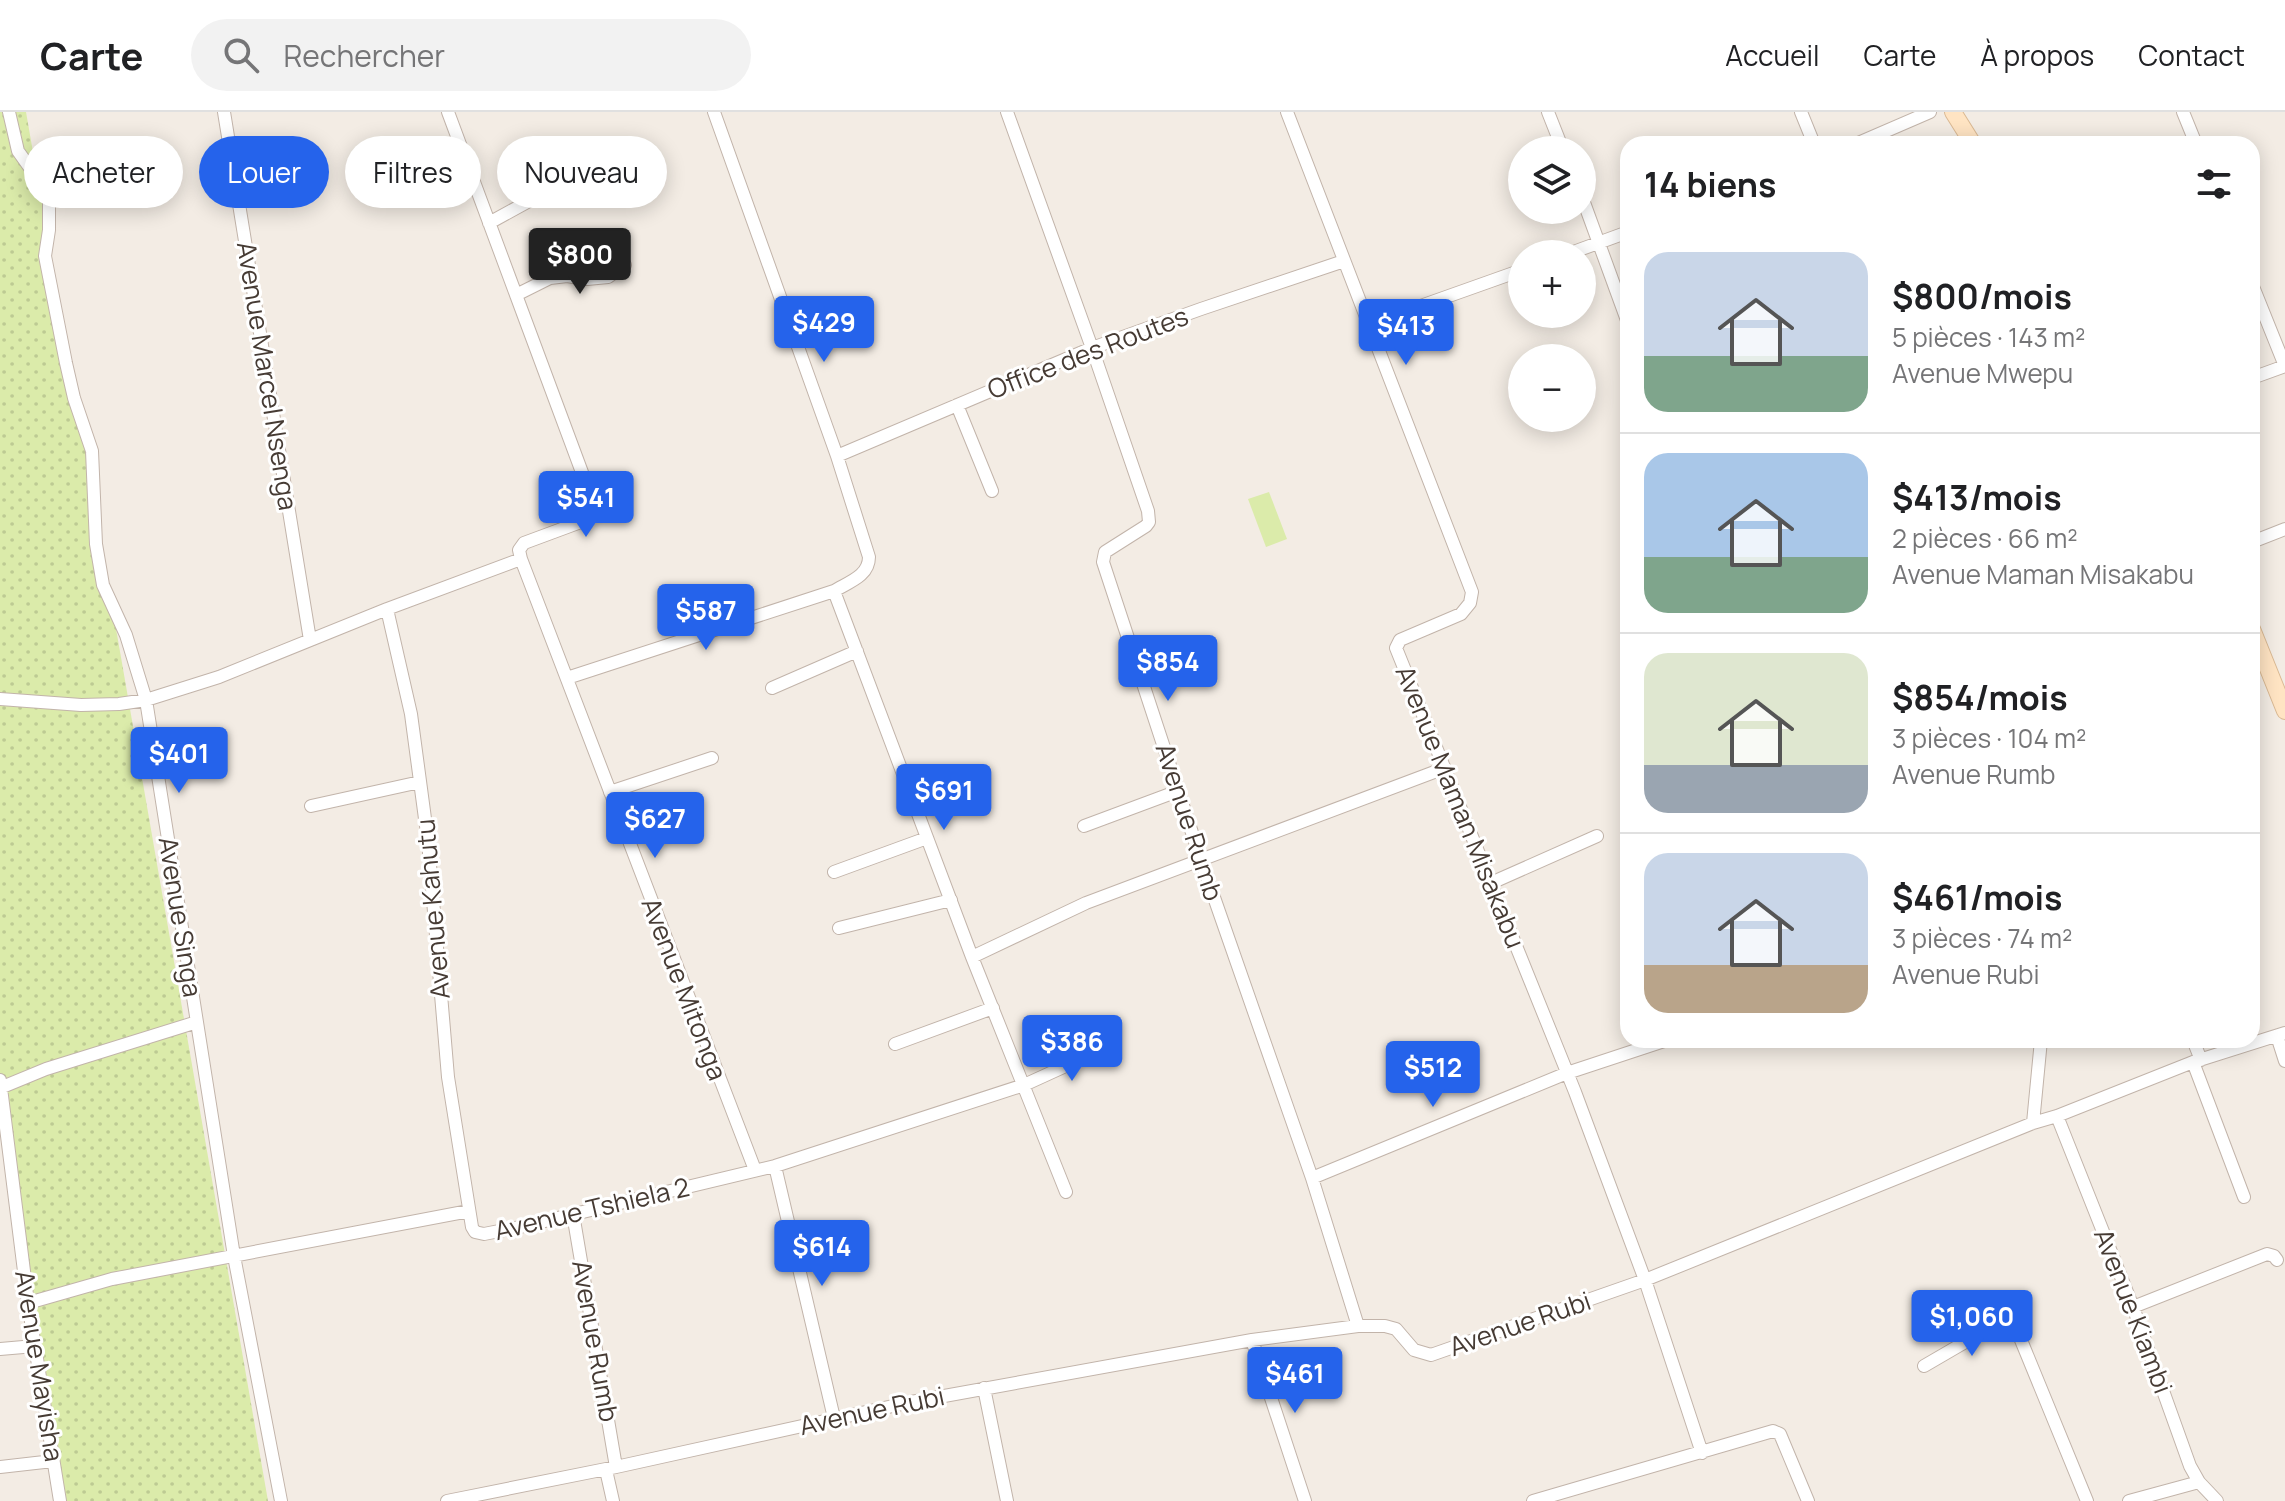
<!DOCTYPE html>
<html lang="fr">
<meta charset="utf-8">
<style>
:root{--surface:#fff;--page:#f2f2f2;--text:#202124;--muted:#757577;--line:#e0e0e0;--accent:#2563eb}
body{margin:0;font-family:Manrope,sans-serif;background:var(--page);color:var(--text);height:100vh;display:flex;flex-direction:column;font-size:30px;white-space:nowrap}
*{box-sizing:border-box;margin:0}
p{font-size:26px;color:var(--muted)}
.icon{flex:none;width:44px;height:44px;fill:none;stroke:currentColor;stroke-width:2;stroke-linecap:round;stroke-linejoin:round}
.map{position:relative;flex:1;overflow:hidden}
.drawer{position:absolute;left:1620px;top:24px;width:640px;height:912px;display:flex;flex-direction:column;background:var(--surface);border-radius:24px;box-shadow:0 4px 20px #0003}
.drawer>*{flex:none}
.top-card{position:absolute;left:24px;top:24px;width:760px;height:72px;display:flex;gap:16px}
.fabs{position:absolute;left:1508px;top:24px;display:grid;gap:16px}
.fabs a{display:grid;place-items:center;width:88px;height:88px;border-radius:50%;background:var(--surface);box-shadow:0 4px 20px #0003;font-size:40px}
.price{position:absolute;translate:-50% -68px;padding:0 18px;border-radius:8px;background:var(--accent);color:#fff;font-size:26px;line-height:52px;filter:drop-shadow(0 2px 4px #0008)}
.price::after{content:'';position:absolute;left:50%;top:48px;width:24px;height:18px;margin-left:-12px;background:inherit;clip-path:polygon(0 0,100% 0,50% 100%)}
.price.current{background:#222;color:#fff}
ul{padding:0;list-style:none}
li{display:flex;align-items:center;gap:24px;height:200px;padding:0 24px}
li+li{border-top:2px solid var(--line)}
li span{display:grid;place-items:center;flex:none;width:224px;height:160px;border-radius:24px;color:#555}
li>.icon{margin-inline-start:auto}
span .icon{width:96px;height:96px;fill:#fffc;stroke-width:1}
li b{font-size:34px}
h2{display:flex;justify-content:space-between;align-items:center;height:96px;padding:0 24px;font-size:34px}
.tag{padding:0 28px;border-radius:36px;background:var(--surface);box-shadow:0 4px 20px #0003;font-size:28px;line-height:72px}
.tag.current{background:var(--accent);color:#fff}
header{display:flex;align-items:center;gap:48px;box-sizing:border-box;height:112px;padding:0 40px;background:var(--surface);border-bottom:2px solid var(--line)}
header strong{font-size:38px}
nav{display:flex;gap:44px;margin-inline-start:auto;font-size:28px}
.search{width:560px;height:72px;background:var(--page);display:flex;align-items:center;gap:20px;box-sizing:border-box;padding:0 28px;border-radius:44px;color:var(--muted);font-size:30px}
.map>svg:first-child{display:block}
.green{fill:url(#green-dots)}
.pitch{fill:#dbebaa}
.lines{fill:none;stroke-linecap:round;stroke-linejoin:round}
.minor-casing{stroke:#c2b4aa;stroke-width:14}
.secondary-casing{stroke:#dab993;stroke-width:18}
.minor{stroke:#fff;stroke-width:12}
.secondary{stroke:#ffe4c3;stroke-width:16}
.labels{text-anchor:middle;stroke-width:6;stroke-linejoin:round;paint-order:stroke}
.street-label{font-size:26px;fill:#463b34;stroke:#fff}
</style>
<header>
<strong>Carte</strong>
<div class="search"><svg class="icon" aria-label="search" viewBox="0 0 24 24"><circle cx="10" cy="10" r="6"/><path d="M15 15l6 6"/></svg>Rechercher</div>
<nav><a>Accueil</a><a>Carte</a><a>À propos</a><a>Contact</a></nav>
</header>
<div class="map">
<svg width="2285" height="1389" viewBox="0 0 2285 1389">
<defs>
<pattern id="green-dots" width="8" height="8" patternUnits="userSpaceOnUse" patternTransform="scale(2)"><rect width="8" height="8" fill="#dbebaa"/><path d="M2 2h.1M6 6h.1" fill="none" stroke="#bdca93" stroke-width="1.8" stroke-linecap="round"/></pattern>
</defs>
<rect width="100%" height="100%" fill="#f3ece4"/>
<!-- green -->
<path class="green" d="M0,0H26L268,1389H64L0,966Z"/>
<!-- pitch -->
<path class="pitch" d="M1269,380L1287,427L1266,435L1248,387Z"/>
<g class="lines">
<!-- minor casing -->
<g class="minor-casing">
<path id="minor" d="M9,0L18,39L45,77L49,88V118L45,144L66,251L74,286L92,339L96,432L103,473L126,523L146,588L234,1144L281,1389
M224,0L310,528
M448,0L596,398L595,402L586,408L524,431L519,438L521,447L755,1058
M1007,0L1092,236L1148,399L1149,410L1146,414L1105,440L1103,450L1201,748L1312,1066L1358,1214
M1287,0L1472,480L1470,491L1461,502L1400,528L1396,536L1575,980L1645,1168L1702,1341
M1548,0L1563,38
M1801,0L1814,32
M2183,0L2196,32
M1856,32L1930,0
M1582,85L1628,211
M489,111L580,61
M1568,142L1628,120
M2252,172L2285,254
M516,183L550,166L567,164L587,167L608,165L625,153
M1370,212L1522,158
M2252,266L2285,254
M957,293L992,379
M837,344L1092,236L1201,197L1344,149
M2252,430L2285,417
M834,479L972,845L1066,1080
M387,497L411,602L428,729L448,965L472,1115L475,1120L484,1122L520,1115L775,1054L1024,973L1105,936
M567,566L834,479C849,470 869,464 869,445L837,344L714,0
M772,576L857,539
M0,587L81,593L119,592L146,588L219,565L387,497L521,447
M610,680L712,646
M311,694L420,670
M1084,714L1178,679
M834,760L927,726
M1491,771L1597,724
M839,816L951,788
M972,845L1086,791L1445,656
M2277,924L2285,949
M2193,928L2201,948
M895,932L993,896
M2193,950L2244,1085
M0,968L28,1191L60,1389
M0,976L46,957L197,910
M2057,1004L2133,1195L2190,1354L2199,1370L2217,1389
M2033,1011L2041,928
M775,1054L834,1306
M1312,1066L1567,961L1667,928
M573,1102L616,1355
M28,1191L112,1167L469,1099
M2133,1195L2267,1142L2274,1144L2277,1148
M1252,1228L1305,1389
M0,1237L35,1234
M1924,1254L2003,1208L2009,1207L2014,1211L2087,1389
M984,1276L1007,1389
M0,1355L53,1349
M606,1358L613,1389
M447,1389L616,1355L911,1290L1252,1228L1358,1214H1385L1396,1217L1414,1238L1431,1243L1645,1168L2033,1011L2057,1004L2193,950L2285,921
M1533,1389L1773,1319L1780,1322L1808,1389
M2129,1389L2199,1370"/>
</g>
<!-- secondary casing -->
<g class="secondary-casing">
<path id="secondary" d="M1953,0L1973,32
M2252,517L2285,599"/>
</g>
<!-- minor -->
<use href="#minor" class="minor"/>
<!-- secondary -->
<use href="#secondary" class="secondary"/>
</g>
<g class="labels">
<!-- street labels -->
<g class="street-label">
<text transform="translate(1088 241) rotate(-21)" y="9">Office des Routes</text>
<text transform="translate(267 264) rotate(81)" y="9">Avenue Marcel Nsenga</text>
<text transform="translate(1460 695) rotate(68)" y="9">Avenue Maman Misakabu</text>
<text transform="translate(1189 710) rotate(72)" y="9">Avenue Rumb</text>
<text transform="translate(433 797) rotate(-95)" y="9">Avenue Kahutu</text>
<text transform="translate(180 805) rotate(81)" y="9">Avenue Singa</text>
<text transform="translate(684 877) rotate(69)" y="9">Avenue Mitonga</text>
<text transform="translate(592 1097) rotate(-13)" y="9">Avenue Tshiela 2</text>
<text transform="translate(2133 1199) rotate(69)" y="9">Avenue Kiambi</text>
<text transform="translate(1520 1212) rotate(-19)" y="9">Avenue Rubi</text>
<text transform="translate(595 1229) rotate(80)" y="9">Avenue Rumb</text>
<text transform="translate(39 1254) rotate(81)" y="9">Avenue Mayisha</text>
<text transform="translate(872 1299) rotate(-12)" y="9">Avenue Rubi</text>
</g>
</g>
</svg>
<div class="fabs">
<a><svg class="icon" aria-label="layers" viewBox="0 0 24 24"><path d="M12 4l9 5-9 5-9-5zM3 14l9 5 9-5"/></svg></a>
<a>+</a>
<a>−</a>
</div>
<b class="price current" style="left:580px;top:184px">$800</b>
<b class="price" style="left:824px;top:252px">$429</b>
<b class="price" style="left:1406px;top:255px">$413</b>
<b class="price" style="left:586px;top:427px">$541</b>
<b class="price" style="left:706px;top:540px">$587</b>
<b class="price" style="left:1168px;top:591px">$854</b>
<b class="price" style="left:179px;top:683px">$401</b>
<b class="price" style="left:944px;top:720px">$691</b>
<b class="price" style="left:655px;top:748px">$627</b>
<b class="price" style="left:1072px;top:971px">$386</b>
<b class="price" style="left:1433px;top:997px">$512</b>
<b class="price" style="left:822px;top:1176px">$614</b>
<b class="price" style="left:1972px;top:1246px">$1,060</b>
<b class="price" style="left:1295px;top:1303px">$461</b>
<div class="top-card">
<a class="tag">Acheter</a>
<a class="tag current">Louer</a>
<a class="tag">Filtres</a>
<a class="tag">Nouveau</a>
</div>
<section class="drawer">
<h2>14 biens<svg class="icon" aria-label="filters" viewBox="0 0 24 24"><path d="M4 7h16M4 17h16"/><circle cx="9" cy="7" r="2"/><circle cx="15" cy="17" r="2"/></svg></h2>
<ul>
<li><span style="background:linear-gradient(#c9d6e8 65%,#7fa58c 0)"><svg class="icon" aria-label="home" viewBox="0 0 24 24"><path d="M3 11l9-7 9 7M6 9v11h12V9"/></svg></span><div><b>$800/mois</b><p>5 pièces · 143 m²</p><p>Avenue Mwepu</p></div></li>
<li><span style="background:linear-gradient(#a9c7e8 65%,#7fa58c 0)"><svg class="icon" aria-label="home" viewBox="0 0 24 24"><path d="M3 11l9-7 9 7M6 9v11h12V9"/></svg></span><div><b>$413/mois</b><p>2 pièces · 66 m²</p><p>Avenue Maman Misakabu</p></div></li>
<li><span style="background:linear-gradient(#dfe7d0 70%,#9aa5b1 0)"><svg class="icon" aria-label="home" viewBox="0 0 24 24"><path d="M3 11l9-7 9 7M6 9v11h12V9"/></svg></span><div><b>$854/mois</b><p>3 pièces · 104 m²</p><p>Avenue Rumb</p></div></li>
<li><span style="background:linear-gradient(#c9d6e8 70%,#b9a48a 0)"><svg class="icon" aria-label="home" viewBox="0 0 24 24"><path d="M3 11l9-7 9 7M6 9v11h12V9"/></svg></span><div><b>$461/mois</b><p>3 pièces · 74 m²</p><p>Avenue Rubi</p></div></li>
</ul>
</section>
</div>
